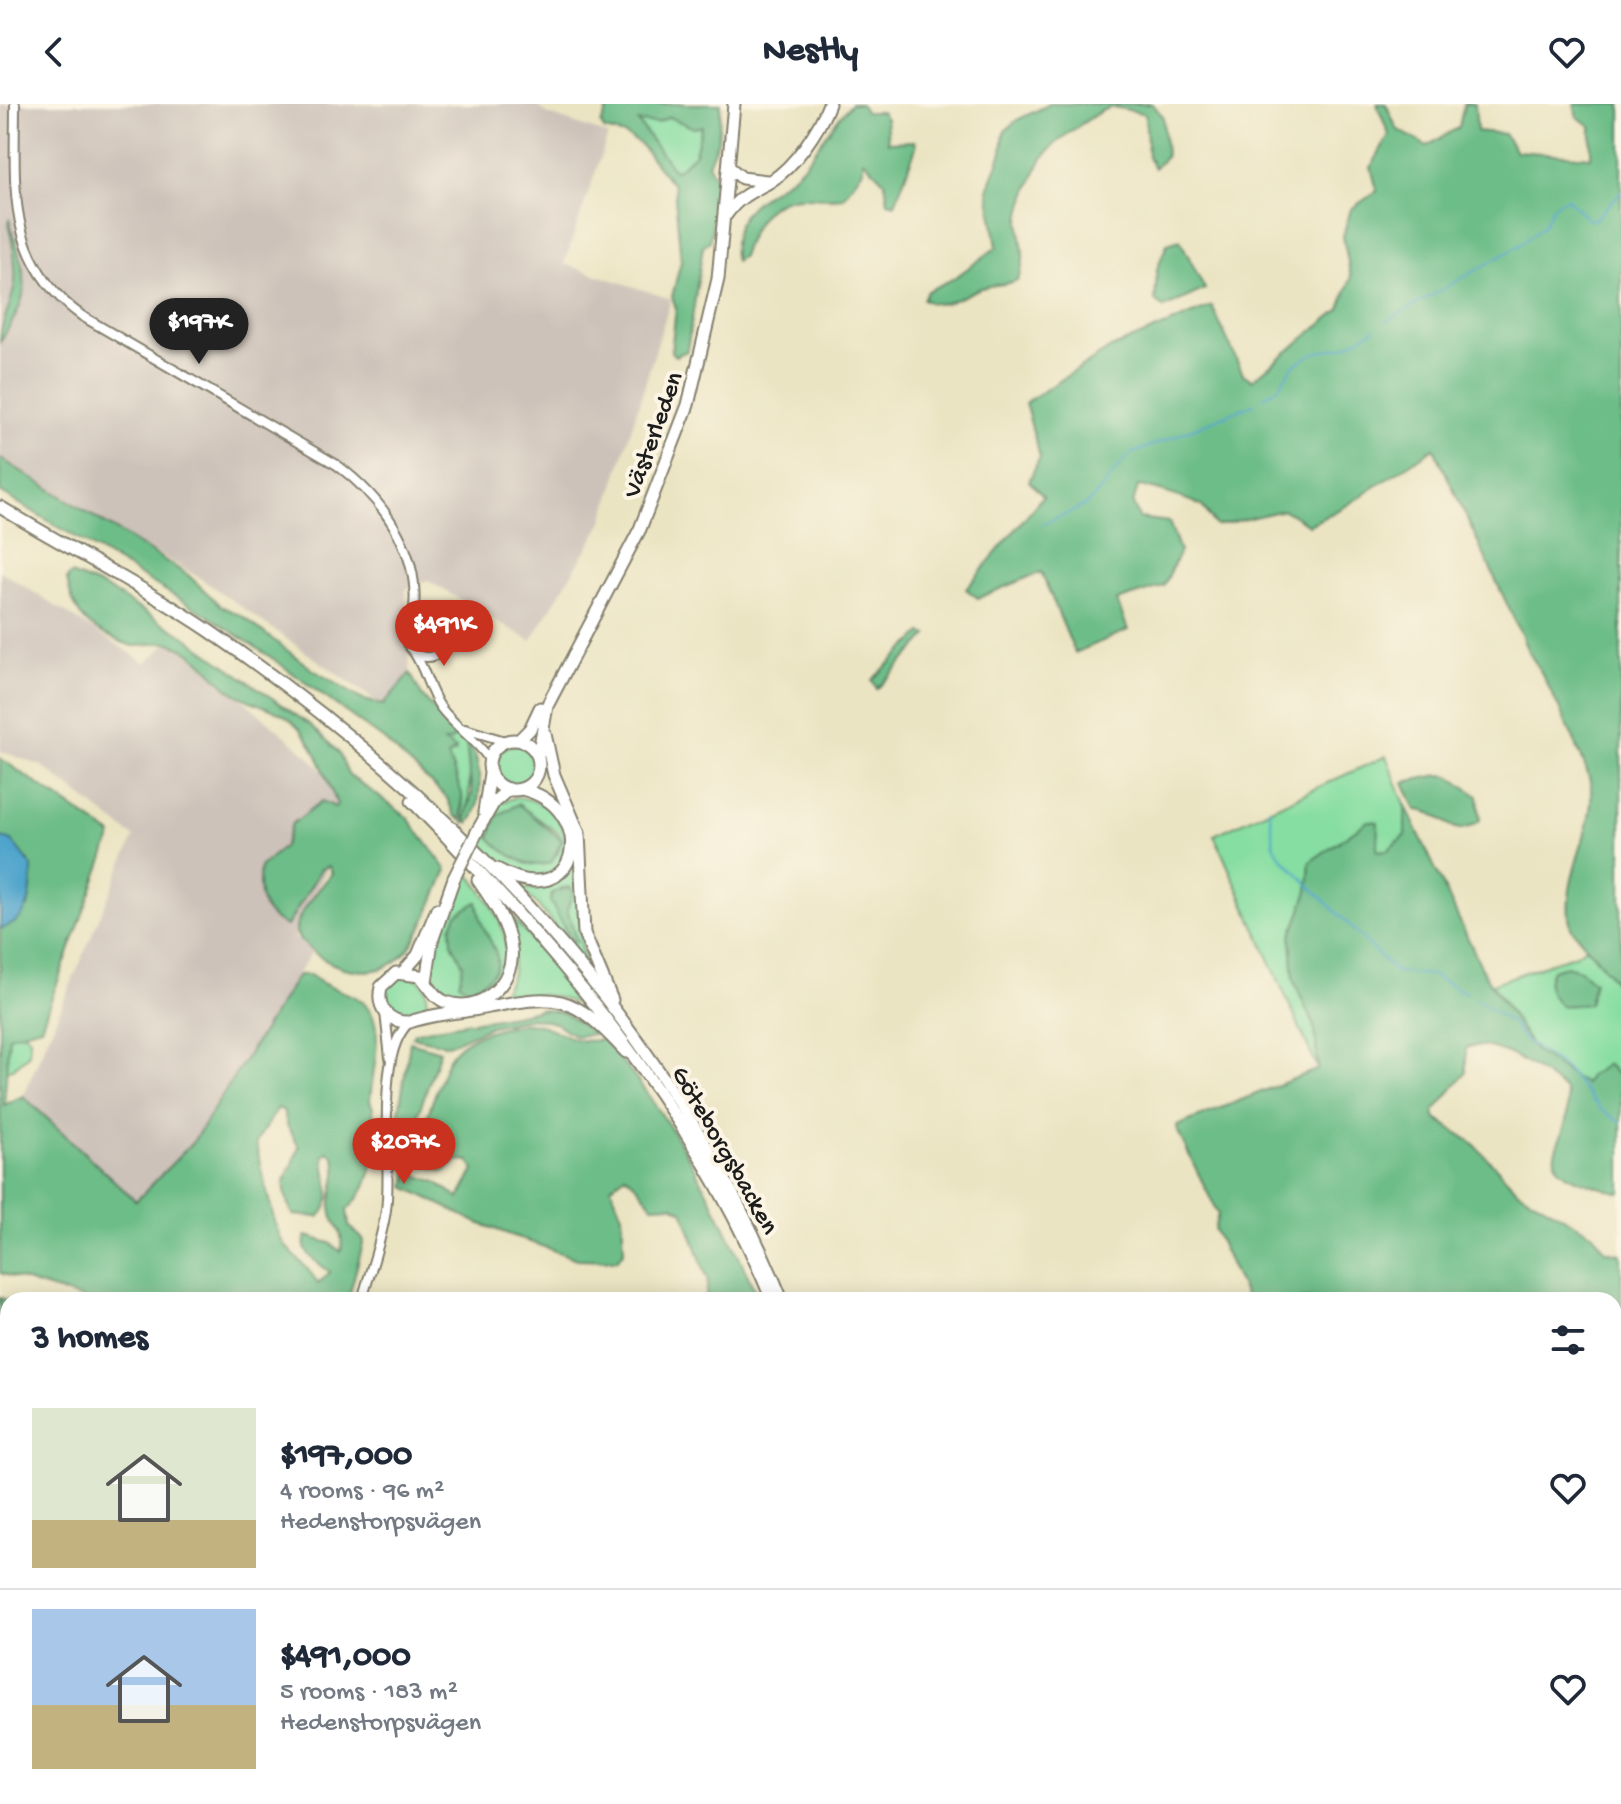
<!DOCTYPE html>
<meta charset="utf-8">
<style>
:root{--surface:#fff;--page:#f6f6f7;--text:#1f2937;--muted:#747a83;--line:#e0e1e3;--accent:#c8321e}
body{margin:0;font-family:"Gochi Hand",sans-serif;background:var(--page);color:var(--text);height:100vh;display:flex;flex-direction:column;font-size:30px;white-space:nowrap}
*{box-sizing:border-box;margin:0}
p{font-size:26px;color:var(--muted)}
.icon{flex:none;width:44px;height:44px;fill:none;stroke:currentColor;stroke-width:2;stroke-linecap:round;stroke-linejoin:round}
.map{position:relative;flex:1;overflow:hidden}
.details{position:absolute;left:0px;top:1188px;width:1622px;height:512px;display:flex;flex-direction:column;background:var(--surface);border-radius:24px 24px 0 0;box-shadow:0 4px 20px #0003}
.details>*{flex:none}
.price{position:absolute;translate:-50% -68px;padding:0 18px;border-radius:28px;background:var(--accent);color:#fff;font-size:26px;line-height:52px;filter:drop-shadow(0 2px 4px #0008)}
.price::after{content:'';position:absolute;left:50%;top:48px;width:24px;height:18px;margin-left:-12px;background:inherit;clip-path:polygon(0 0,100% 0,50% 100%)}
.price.current{background:#222;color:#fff}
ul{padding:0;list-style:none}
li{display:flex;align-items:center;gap:24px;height:200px;padding:0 32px}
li+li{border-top:2px solid var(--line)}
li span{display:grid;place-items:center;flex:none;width:224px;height:160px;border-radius:0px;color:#555}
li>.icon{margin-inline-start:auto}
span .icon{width:96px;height:96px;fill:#fffc;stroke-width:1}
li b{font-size:34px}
h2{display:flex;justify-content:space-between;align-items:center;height:96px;padding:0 32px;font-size:34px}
header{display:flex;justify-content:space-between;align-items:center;height:104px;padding:0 32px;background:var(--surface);font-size:36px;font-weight:700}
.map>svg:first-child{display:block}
.industrial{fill:#cdc2b9}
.green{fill:#87dea2;stroke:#527d5f;stroke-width:2;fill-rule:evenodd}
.forest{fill:#6dbd88;stroke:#446c52;stroke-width:2;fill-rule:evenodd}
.water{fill:#50a4cc;stroke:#366074;stroke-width:2}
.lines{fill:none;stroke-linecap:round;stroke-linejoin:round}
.stream{stroke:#50a4cc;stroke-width:2}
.tertiary-casing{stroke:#84806f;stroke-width:12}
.trunk-casing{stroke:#84806f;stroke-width:15}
.tertiary{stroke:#fff;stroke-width:8}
.trunk{stroke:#fff;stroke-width:11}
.trunk-bridge-casing{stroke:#84806f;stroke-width:15;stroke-linecap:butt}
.trunk-bridge{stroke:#fff;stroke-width:11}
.labels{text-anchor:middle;stroke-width:8;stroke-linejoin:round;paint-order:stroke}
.street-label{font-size:26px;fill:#1c1c1c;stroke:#fcf5e5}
</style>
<header><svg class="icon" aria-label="back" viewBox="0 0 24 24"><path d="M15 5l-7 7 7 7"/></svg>Nestly<svg class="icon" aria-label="heart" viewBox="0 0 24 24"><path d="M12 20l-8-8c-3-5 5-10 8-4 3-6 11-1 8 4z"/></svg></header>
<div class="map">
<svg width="1621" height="1700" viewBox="0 0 1621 1700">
<rect width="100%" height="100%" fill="#fcf5e5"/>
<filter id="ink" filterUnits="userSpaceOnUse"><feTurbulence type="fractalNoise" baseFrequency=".0125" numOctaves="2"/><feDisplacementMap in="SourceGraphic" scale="16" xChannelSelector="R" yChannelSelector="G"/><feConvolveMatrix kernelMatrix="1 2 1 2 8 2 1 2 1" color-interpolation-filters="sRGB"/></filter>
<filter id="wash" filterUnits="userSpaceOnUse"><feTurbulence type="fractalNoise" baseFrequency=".006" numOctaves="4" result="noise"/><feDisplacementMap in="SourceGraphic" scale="32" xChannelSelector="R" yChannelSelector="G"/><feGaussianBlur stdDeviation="1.8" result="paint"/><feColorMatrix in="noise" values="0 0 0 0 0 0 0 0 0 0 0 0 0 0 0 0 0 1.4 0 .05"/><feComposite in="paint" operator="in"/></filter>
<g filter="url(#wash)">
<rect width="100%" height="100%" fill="#ebe4c2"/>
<!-- industrial -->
<path class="industrial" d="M0,0H535L547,10L608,31L564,160L671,195L602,420L531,537L427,476L406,485L410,569L383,602L200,474L0,360Z
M0,467L146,559L171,535L309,652L332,679L341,711L335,748L294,833L312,847L193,1038L135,1098L23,992L134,733L42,662L0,647Z"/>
<!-- green -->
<path class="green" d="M669,13L694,24L702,22L695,50L677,66H673L638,18L657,19Z
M456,630L466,637C469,670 472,687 464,720L462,690L448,652L456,648L444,638Z
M495 661a20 20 0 1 1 40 0a20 20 0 1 1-40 0Z
M1386,652L1405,700V731L1388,746L1377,747V719L1368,717L1310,758L1308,787L1291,834L1294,877L1315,925L1318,965L1214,731Z
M516,693C602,703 569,830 478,738L500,699ZM518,700L558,729L562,736L558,750L526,760L495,739Z
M575,761L582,846L588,864L536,799L519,785C544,785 561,782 575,761ZM570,783L573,788L567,805L576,838H572L550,797L561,784Z
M465,765C484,788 509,821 507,852C505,892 438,919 430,869C426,843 455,791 465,765Z
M494,792L591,905C542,886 541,889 489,898C532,873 507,828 494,792Z
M1586,843L1621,884V975L1607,960L1585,981L1535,947L1492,880L1576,850Z
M385 893a21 21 0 1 1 42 0a21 21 0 1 1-42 0Z
M0,921L16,922L30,934L29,950L13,964L0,967Z
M294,1692H536L531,1700H305Z"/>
<!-- forest -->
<path class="forest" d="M610,0H721L718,36L708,60L718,79L710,137L703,142L687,247L675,252L671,248L676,204L672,193L681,157L674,82L640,40L625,31L604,26L601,20ZM669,13L694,24L702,22L695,50L677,66L673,65L638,18L657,19Z
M851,0H861L865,8H881L886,15L888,38L915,37L916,43L895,100L888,98L885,78L863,56V66L843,93C830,95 818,93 805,93C766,92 753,121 742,152L735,157C732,149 734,141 735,133C741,95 778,89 801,64C819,44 832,19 851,0Z
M1050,0H1153L1163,13L1166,53L1154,64L1148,53L1145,10C1105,0 1112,0 1080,21C1047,43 1039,55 1026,92C1023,101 1019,112 1020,122C1021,142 1028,155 1017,176C1006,181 997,180 985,183C965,188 944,209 923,195L927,187L953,175L997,143L988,85L1002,48L1004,28L1017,16Z
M1377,0H1386L1397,25L1427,42L1459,23L1464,0H1475L1477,27L1504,30L1516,47L1591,53V22L1577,13L1574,0H1621V884L1571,824C1558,776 1599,722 1590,678C1585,654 1554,594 1542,570C1535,556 1526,548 1522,532L1434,344L1346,402L1309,421L1284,406L1216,422C1211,416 1207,406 1200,401C1189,396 1148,382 1138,382L1133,400L1139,414L1169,418L1180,447L1164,482L1117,497L1128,526L1075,549L1041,468L978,494L966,485L1043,392L1029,377L1040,353L1025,299L1111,244L1212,202L1243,270L1252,276L1340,205L1351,174L1343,132L1351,105L1377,87L1371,63L1389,31Z
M9,114C24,175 38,180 0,238C0,217 13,200 15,177C17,157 10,134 9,114Z
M1180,136L1205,185L1164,204L1155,197L1157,165L1167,140Z
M0,354L188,471L221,502L242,512L312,565L361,595L383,601L410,569L422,592L456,630L451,637L444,638L456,645L448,652L462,690L461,716L454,711L447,694L384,636L272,554L210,513L0,388Z
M71,470L104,483L187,534L313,623L339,649L348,670L407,713L447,766C436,789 422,831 405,849C379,878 336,868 310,845C305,840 296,835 296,826C297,808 322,783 332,769L329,762L321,765L287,822C259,811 257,789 260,763L284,742L292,720L322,697L335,703L337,700C325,672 313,629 285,612C266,601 242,597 225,582C209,567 194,547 173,540C161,536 148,542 136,542C128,542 120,537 113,534C84,522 72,506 67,475Z
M922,529L928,531L877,585L872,576Z
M466,637C483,651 484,704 469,719L465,716L472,689Z
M0,654L112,731L41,923L9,932L4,1001L23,992L136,1097L193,1038L298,871H310C324,883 339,885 355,893C392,912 371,966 370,997L373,1004C375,1042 378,1078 347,1106L349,1122L364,1136L348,1196H86L0,1169V825L28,803L32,777L5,734L0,733ZM278,1004L283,1006L288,1023L299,1043C289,1077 275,1071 293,1111L319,1113C339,1094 323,1074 324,1051L328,1048L334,1052C341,1070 330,1086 331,1104C333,1125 344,1120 341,1148L330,1139L306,1132C299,1149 317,1158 330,1168L318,1180C309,1162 293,1153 282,1137C275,1126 259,1055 256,1038Z
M1439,671L1450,672L1478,692L1480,716C1451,740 1449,708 1416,706L1404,678Z
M518,700L562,736L552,758C531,768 505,750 490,734L496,712Z
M1405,700L1485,871L1535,947L1585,980L1589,972L1607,960L1621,975V1089C1503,1060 1582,1045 1565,986C1543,970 1495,932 1466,944V968L1434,1008L1436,1015L1473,1039L1518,1087L1593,1130L1606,1147L1621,1150V1458L1614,1454V1196H1247L1214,1125L1218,1110L1178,1028L1177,1022L1318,965L1315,925L1294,877L1291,834L1308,787L1310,758L1368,717L1378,718L1377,747L1388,746L1405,731Z
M570,783L573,788L567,805L577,838H572L550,797L552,789Z
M477,798C480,807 479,815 484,824C501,858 507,863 471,886L459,879L463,861L452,839L451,824L457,810Z
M1566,862L1580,866L1594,878L1589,900L1561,902C1549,890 1544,882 1552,866Z
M541,905L564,909L595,930L575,932L555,919L532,914L491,922L448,941L412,933L414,929C457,918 499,916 541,905Z
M524,919C554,918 570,944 602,935C673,1010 717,1103 759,1196H709L706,1192L708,1176L683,1107L672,1101L653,1102L637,1081L625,1071L611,1083L622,1111L624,1147L617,1156L577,1155L478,1119L405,1083L408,1068L436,1078L459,1094L474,1066L469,1057L459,1056L444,1068L411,1057L446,960C459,931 495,924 524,919Z
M410,938L440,947L402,1057L399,1056L395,1033Z
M0,1194L8,1196V1449L0,1453Z
M1614,1466L1621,1470V1572L1614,1577Z
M1614,1587L1621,1597V1700H1059L1061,1692H1263L1295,1698L1317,1692H1614Z
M964,1692H1020L1018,1700H958Z"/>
<!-- water -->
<path class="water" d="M0,733L12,737L32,762C32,790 31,817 0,825Z
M8,1449V1590L0,1588V1453Z"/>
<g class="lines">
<!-- stream -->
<path class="stream" d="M1385,218L1517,143L1544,121L1553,102L1567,94L1588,116L1595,115L1621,88
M1262,294L1278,284L1293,262L1314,249L1346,242L1375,225
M1041,420C1058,413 1080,407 1093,394C1108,380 1115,363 1131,350L1254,300
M1269,704L1274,741L1280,752L1396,868L1432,871L1466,889
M1475,894L1513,920L1523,935L1565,964L1601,1006L1621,1018
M1614,1555H1621
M366,1692L374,1700"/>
</g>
</g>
<g filter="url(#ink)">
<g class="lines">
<!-- tertiary casing -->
<g class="tertiary-casing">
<path id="tertiary" d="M15,0C15,83 5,157 82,212L337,361C387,398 425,455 412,519
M407 533a20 20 0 1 1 40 0a20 20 0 1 1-40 0Z
M413,547C426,565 428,586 441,604C455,623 476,635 489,655
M465,625L505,637
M385,908L390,954
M362,1196C370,1167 382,1136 386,1106C393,1060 373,948 410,918
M147,1700L156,1692"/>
</g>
<!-- trunk casing -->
<g class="trunk-casing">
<path id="trunk" d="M730,64L742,74L767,77
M726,111C739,92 752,88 771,77C795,62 819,26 829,0
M0,403C69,445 141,481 208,526C451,693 670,920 782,1196
M545,630L554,671L579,729L584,829L612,896
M489 661a25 25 0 1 1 50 0a25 25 0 1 1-50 0Z
M519,636L530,625L540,604
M538,653L547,602L640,425L688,301L718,175L734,0
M412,697C557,845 693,1002 772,1196
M484,708L490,670
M478,726L494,698L509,685
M497,765C582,813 600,703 521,685
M478,776C492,796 508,819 511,844C516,878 480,911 446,898C434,894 429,881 420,872L396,869L381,883C376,904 389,919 410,918C432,910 455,909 478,905C557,890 569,886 626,948
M404,867L418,851L437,805
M426,878L432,837L454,774
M906,1692L909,1700
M916,1692L919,1700"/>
</g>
<!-- tertiary -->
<use href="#tertiary" class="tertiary"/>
<!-- trunk -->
<use href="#trunk" class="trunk"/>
<!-- trunk-bridge casing -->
<g class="trunk-bridge-casing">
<path id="trunk-bridge" d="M454,774L478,726"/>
</g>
<!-- trunk-bridge -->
<use href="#trunk-bridge" class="trunk-bridge"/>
</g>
</g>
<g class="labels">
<!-- street labels -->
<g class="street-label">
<text transform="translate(651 330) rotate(-70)" y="9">Västerleden</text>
<text transform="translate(727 1045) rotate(60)" y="9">Göteborgsbacken</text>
</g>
</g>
</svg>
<b class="price current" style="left:199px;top:262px">$197K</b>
<b class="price" style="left:444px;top:564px">$491K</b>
<b class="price" style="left:404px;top:1082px">$207K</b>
<section class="details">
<h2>3 homes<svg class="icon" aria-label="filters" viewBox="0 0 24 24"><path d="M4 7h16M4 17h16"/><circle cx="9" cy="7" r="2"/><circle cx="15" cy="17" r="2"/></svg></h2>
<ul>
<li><span style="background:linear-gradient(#dfe7d0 70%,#c2b280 0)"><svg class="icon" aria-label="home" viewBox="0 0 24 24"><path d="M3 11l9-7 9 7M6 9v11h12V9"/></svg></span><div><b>$197,000</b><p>4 rooms · 96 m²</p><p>Hedenstorpsvägen</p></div><svg class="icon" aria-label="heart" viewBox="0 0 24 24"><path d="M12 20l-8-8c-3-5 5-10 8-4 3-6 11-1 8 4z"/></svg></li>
<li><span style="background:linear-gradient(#a9c7e8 60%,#c2b280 0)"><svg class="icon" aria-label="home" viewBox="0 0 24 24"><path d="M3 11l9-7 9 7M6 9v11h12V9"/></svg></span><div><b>$491,000</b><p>5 rooms · 183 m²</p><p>Hedenstorpsvägen</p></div><svg class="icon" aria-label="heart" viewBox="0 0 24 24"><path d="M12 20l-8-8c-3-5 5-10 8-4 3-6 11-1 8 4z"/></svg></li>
</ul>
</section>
</div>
